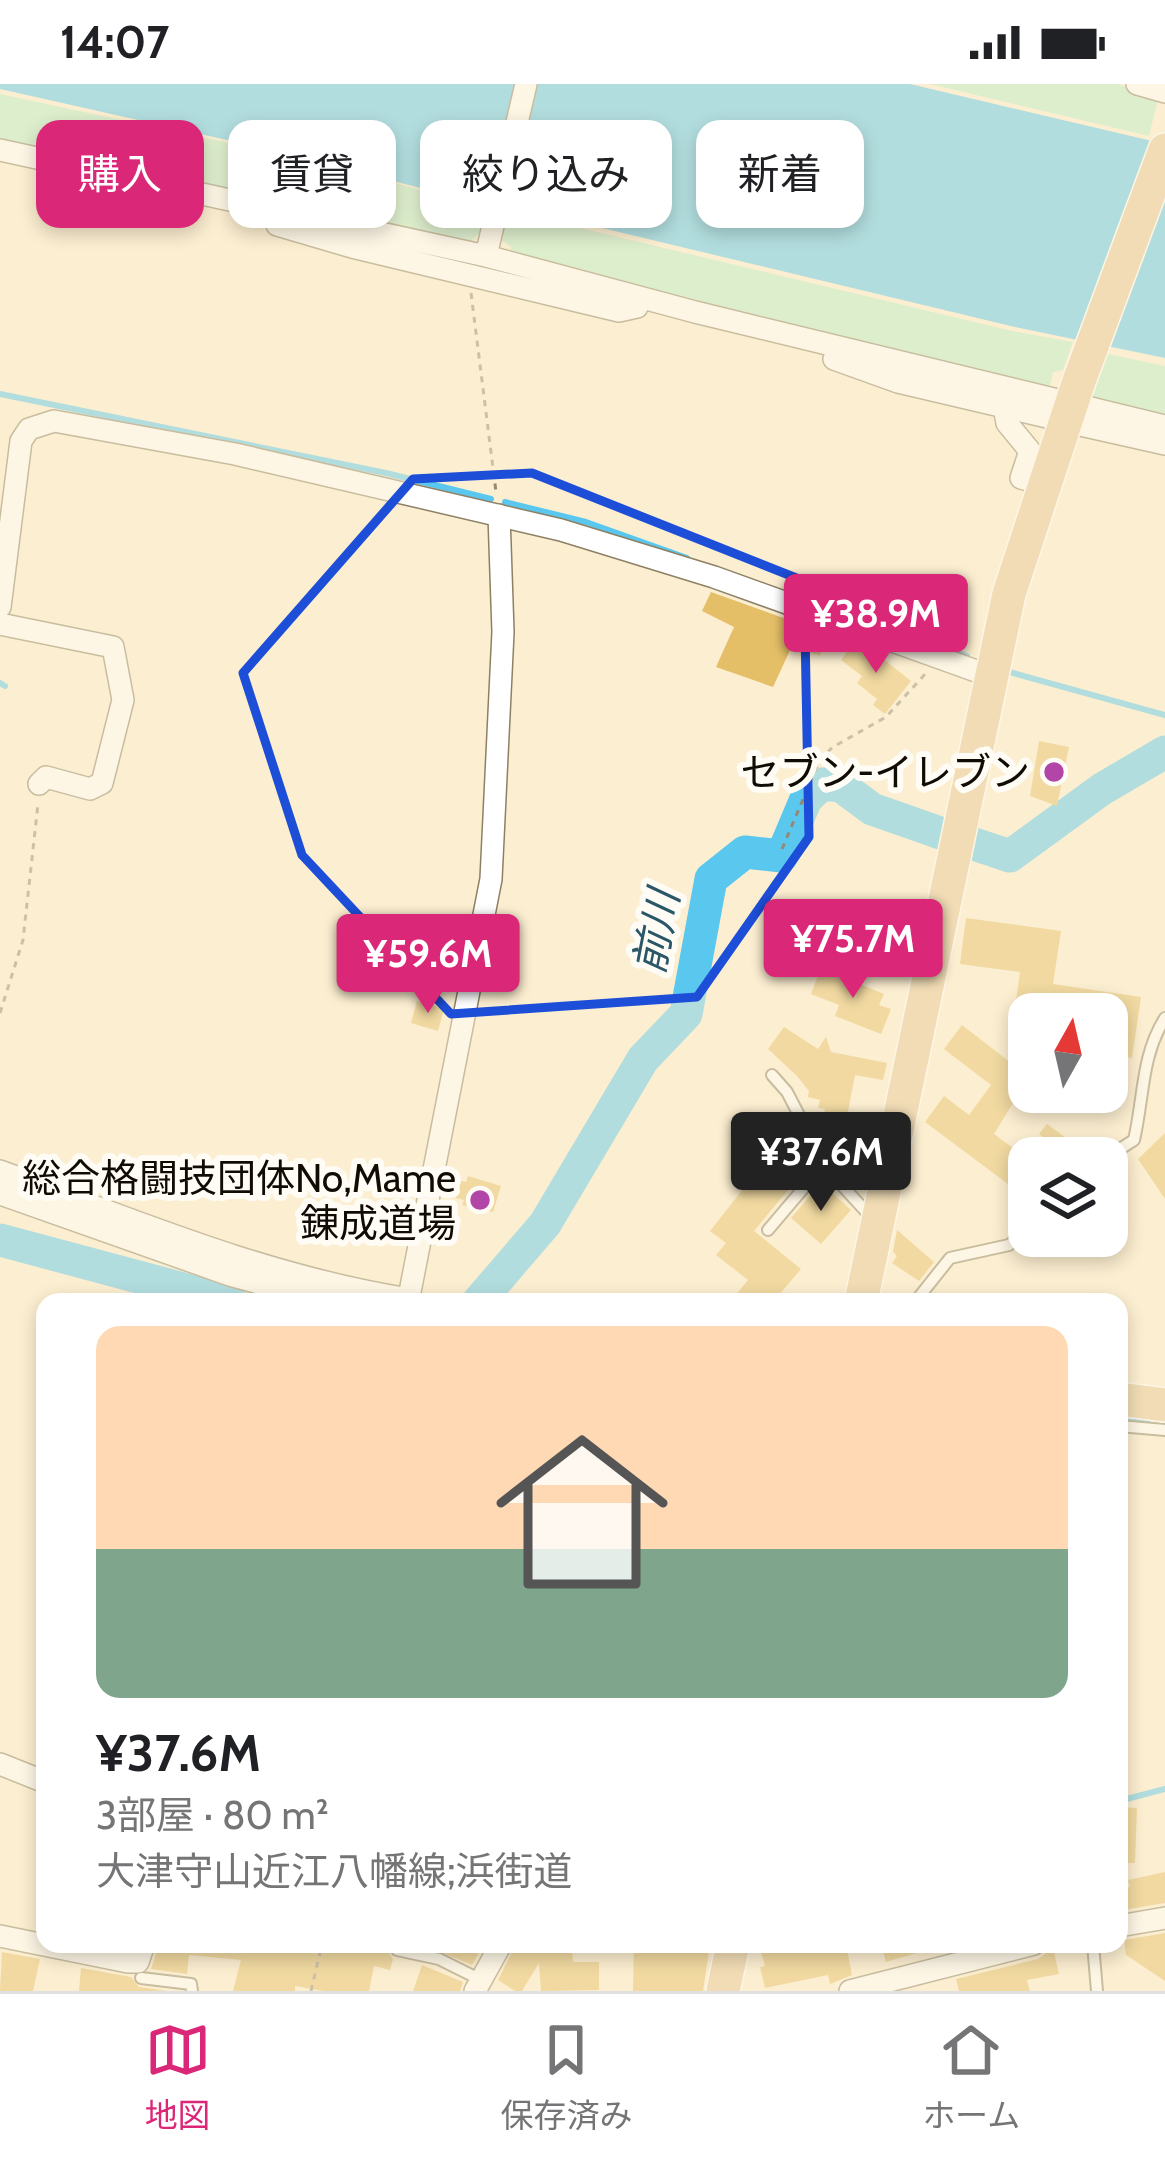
<!DOCTYPE html>
<html lang="ja">
<meta charset="utf-8">
<style>
:root{--surface:#fff;--page:#f2f2f2;--text:#202124;--muted:#757577;--line:#e0e0e0;--accent:#db2777}
body{margin:0;font-family:Cabin,"Noto Sans JP",sans-serif;background:var(--page);color:var(--text);height:100vh;display:flex;flex-direction:column;font-size:45px;white-space:nowrap}
*{box-sizing:border-box;margin:0}
p{font-size:39px;color:var(--muted)}
.icon{flex:none;width:66px;height:66px;fill:none;stroke:currentColor;stroke-width:2;stroke-linecap:round;stroke-linejoin:round}
.map{position:relative;flex:1;overflow:hidden}
.drawer{position:absolute;left:36px;top:1209px;width:1092px;height:660px;display:flex;flex-direction:column;background:var(--surface);border-radius:24px;box-shadow:0 6px 18px #0003}
.drawer>*{flex:none}
.hud{position:absolute;left:36px;top:36px;width:1095px;height:108px;display:flex;gap:24px}
.needle{width:78px;rotate:8deg}
.controls{position:absolute;left:1008px;top:909px;display:grid;gap:24px}
.controls a{display:grid;place-items:center;width:120px;height:120px;border-radius:24px;background:var(--surface);box-shadow:0 6px 18px #0003;font-size:60px}
.price{position:absolute;translate:-50% -102px;padding:0 27px;border-radius:12px;background:var(--accent);color:#fff;font-size:39px;line-height:78px;filter:drop-shadow(0 3px 6px #0008)}
.price::after{content:'';position:absolute;left:50%;top:72px;width:36px;height:27px;margin-left:-18px;background:inherit;clip-path:polygon(0 0,100% 0,50% 100%)}
.price.on{background:#222;color:#fff}
ul{padding:0;list-style:none}
li{display:grid;align-content:center;gap:24px;height:636px;padding:0 60px}
li span{display:grid;place-items:center;height:372px;border-radius:24px;color:#555}
li>.icon{margin-inline-start:auto}
span .icon{width:216px;height:216px;fill:#fffc;stroke-width:1}
li b{font-size:51px}
.pill{padding:0 42px;border-radius:24px;background:var(--surface);box-shadow:0 6px 18px #0003;font-size:42px;line-height:108px}
.pill.on{background:var(--accent);color:#fff}
.status{display:flex;justify-content:space-between;align-items:center;height:84px;padding:0 60px;background:var(--surface);direction:ltr}
.status svg{height:33px;fill:currentColor}
.tabs{display:flex;justify-content:space-around;align-items:center;height:168px;border-top:3px solid var(--line);background:var(--surface);font-size:33px;color:var(--muted)}
.tabs a{display:grid;justify-items:center;gap:6px}
.tabs .on{color:var(--accent)}
.map>svg:first-child{display:block}
.green{fill:#b8eecb}
.water{fill:#5ac7ef}
.lines{fill:none;stroke-linecap:round;stroke-linejoin:round}
.stream{stroke:#5ac7ef;stroke-width:6}
.river{stroke:#5ac7ef;stroke-width:33}
.building{fill:#e5bf68}
.lane-casing{stroke:#8d8065;stroke-width:14}
.street-casing{stroke:#8d8065;stroke-width:24}
.secondary-casing{stroke:#8d8065;stroke-width:33}
.primary-casing{stroke:#fff;stroke-width:36}
.path{stroke:#938975;stroke-width:3;stroke-dasharray:6 6;stroke-linecap:butt}
.lane{stroke:#fff;stroke-width:10}
.street{stroke:#fff;stroke-width:21}
.secondary{stroke:#fff;stroke-width:30}
.primary{stroke:#e5c596;stroke-width:33}
.marked{fill:none;stroke:#1d4ed8;stroke-width:9;stroke-linejoin:round}
.poi-dot{fill:#b146a8;stroke:#fffcf6;stroke-width:4.5}
.labels{text-anchor:middle;stroke-width:12;stroke-linejoin:round;paint-order:stroke}
.poi-label{font-size:39px;fill:#100b03;stroke:#fffcf6;text-anchor:end}
.water-label{font-size:42px;font-style:italic;fill:#295768;stroke:#fffcf6}
</style>
<div class="status"><b>14:07</b><svg viewBox="0 0 49 12"><path d="M0 12V9h3v3zM5 12V6h3v6zM10 12V3h3v9zM15 12V0h3v12zM26 1h20v11H26zM47 4h2v5h-2z"/></svg></div>
<div class="map">
<svg width="1165" height="1907" viewBox="0 0 1165 1907">
<rect width="100%" height="100%" fill="#fceed0"/>
<!-- green -->
<path class="green" d="M930,0H1118L1159,11L1149,52Z
M0,10L276,69L487,123L480,149L467,160L0,58Z
M505,126L1012,247L1073,258L1063,286L1053,288L1049,306L510,170L511,163L499,154Z
M1103,269L1165,282V334L1093,315L1090,307Z"/>
<!-- water -->
<path class="water" d="M0,0H910L1165,60V274L1015,243L548,131L483,120L276,67L0,5Z"/>
<g class="lines">
<!-- stream -->
<path class="stream" d="M0,310L386,389L491,415
M505,418L586,438L687,474
M931,560L967,572
M1006,587L1165,631
M0,599L5,602
M1121,1337L1148,1339
M1119,1717L1165,1705"/>
<!-- river -->
<path class="river" d="M968,758L1010,772L1102,705L1165,668
M0,1156L232,1218
M478,1218L545,1140L643,975L686,930L711,795L745,768L782,772L806,715L822,700L841,702L872,725L946,751"/>
</g>
<!-- building -->
<path class="building" d="M711,508L828,550L820,572L792,562L773,603L716,583L734,543L702,527Z
M853,559L872,566L911,597L885,630L873,621L877,615L857,599L862,592L841,576Z
M1039,657L1069,663L1057,722L1030,712Z
M966,834L1061,847L1053,900L1141,913L1132,974L1107,970V930H1029V960L1010,958L1020,888L960,880Z
M821,884L884,910L879,921L891,925L881,950L835,932L839,921L811,910Z
M417,917L444,925L438,947L411,939Z
M962,941L1029,993L994,1050L1029,1076V1096L1020,1109L925,1038L944,1012L969,1031L991,1001L944,965Z
M784,943L818,965L826,953L831,968L887,979L883,996L855,991L843,1053L830,1051L822,1040L825,1025L818,1024L820,1016L808,1013L809,1007L797,992L768,965Z
M1047,1040L1094,1074H1058L1063,1068L1039,1050Z
M1165,1049V1115L1138,1075Z
M785,1052L812,1077L754,1147L801,1185L773,1218H730L748,1196L716,1171L726,1159L710,1147Z
M468,1092L501,1102L493,1128L462,1121L464,1116L456,1114L461,1097L466,1098Z
M821,1099L851,1126L821,1160L791,1134Z
M897,1146L934,1178L919,1197L892,1179L897,1172L893,1168Z
M1119,1723L1137,1724L1135,1779H1119Z
M1165,1788V1819L1123,1826L1119,1805L1130,1803L1128,1796Z
M1165,1849V1897L1126,1871L1124,1856Z
M159,1860H264L292,1867L294,1860H389L388,1868L393,1875L390,1886L374,1882L369,1907H323L295,1902V1907H233L241,1876L189,1871L187,1890L151,1885Z
M430,1860H484L472,1881L429,1863Z
M516,1860H534L533,1869L572,1867L573,1878H599V1906L541,1907L539,1879L522,1907H515L498,1896Z
M634,1860H710L703,1907H633Z
M759,1860H781L783,1866L812,1860H846L852,1891L830,1900L828,1891L765,1904L760,1883L765,1882Z
M881,1860H933V1864L886,1878Z
M1053,1864L1059,1890L1027,1896L1030,1907H959L956,1895L1038,1875Z
M2,1868L40,1875L33,1907H0Z
M422,1881L463,1898L460,1907H413Z
M81,1884L131,1893L139,1903L167,1907H79Z"/>
<g class="lines">
<!-- lane casing -->
<g class="lane-casing">
<path id="lane" d="M772,991L787,1008L827,1085L871,1133
M1106,1074L1134,1056C1144,1013 1141,972 1165,934
M768,1146L824,1080
M915,1218L950,1174L1009,1161L1029,1144
M1119,1342L1165,1346
M1093,1860L1097,1907
M397,1866L439,1875L481,1896
M141,1894L191,1900L192,1907"/>
</g>
<!-- street casing -->
<g class="street-casing">
<path id="street" d="M1137,0L1165,8
M0,66L486,172L695,228L1165,342
M277,141L352,163L619,227L637,223
M486,172L526,0
M834,275L898,298L1047,333
M1004,323L1007,339L1030,367L1021,394L1043,400
M1076,340L1165,360
M0,523L21,357L29,345L54,337L235,370L561,446L714,493L990,592
M0,540L113,563L123,616L102,699L90,705L46,693L39,700
M0,1087C133,1136 268,1193 409,1215
M408,1218L491,795L503,548L499,431
M0,1680L45,1698
M1119,1842L1165,1834
M0,1852L128,1878H138L144,1860
M475,1907L501,1860
M850,1907L1034,1860"/>
</g>
<!-- secondary casing -->
<g class="secondary-casing">
<path id="secondary" d="M0,1105L232,1187L346,1218"/>
</g>
<!-- primary casing -->
<g class="primary-casing">
<path id="primary" d="M861,1218L1009,510L1079,297L1165,66
M1119,1315L1165,1321
M723,1907L733,1860"/>
</g>
<!-- path -->
<path class="path" d="M471,209L496,408
M782,765L820,675L833,663L886,633L927,588
M0,929L23,856L38,720
M311,1907L322,1860"/>
<!-- lane -->
<use href="#lane" class="lane"/>
<!-- street -->
<use href="#street" class="street"/>
<!-- secondary -->
<use href="#secondary" class="secondary"/>
<!-- primary -->
<use href="#primary" class="primary"/>
</g>
<!-- marked area -->
<path d="M0 0H1165V1907H0ZM532,389L804,497L809,753L697,913L451,930L302,771L243,589L413,395Z" fill="#fceed0" fill-opacity=".55" fill-rule="evenodd"/>
<path class="marked" d="M532,389L804,497L809,753L697,913L451,930L302,771L243,589L413,395Z"/>
<!-- markers -->
<g class="poi-dot">
<circle cx="1054" cy="688" r="12"/>
<circle cx="480" cy="1116" r="12"/>
</g>
<g class="labels">
<!-- poi labels -->
<g class="poi-label">
<text x="1030" y="702">セブン-イレブン</text>
<text x="456" y="1108">総合格闘技団体No,Mame<tspan x="456" dy="45">錬成道場</tspan></text>
</g>
<!-- water labels -->
<g class="water-label">
<text transform="translate(656 848) rotate(-79)" y="15">前川</text>
</g>
</g>
</svg>
<div class="controls">
<a><svg class="needle" viewBox="-14 -14 28 28"><path d="M0-13l5 13h-10z" fill="#e53935"/><path d="M0 13l5-13h-10z" fill="#757577"/></svg></a>
<a><svg class="icon" aria-label="layers" viewBox="0 0 24 24"><path d="M12 4l9 5-9 5-9-5zM3 14l9 5 9-5"/></svg></a>
</div>
<b class="price" style="left:876px;top:592px">¥38.9M</b>
<b class="price" style="left:853px;top:917px">¥75.7M</b>
<b class="price" style="left:428px;top:932px">¥59.6M</b>
<b class="price on" style="left:821px;top:1130px">¥37.6M</b>
<div class="hud">
<a class="pill on">購入</a>
<a class="pill">賃貸</a>
<a class="pill">絞り込み</a>
<a class="pill">新着</a>
</div>
<section class="drawer">
<ul>
<li><span style="background:linear-gradient(#ffd9b3 60%,#7fa58c 0)"><svg class="icon" aria-label="home" viewBox="0 0 24 24"><path d="M3 11l9-7 9 7M6 9v11h12V9"/></svg></span><div><b>¥37.6M</b><p>3部屋 · 80 m²</p><p>大津守山近江八幡線;浜街道</p></div></li>
</ul>
</section>
</div>
<nav class="tabs">
<a class="on"><svg class="icon" aria-label="map" viewBox="0 0 24 24"><path d="M3 6l6-2 6 2 6-2v14l-6 2-6-2-6 2zM9 4v14M15 6v14"/></svg>地図</a>
<a><svg class="icon" aria-label="saved" viewBox="0 0 24 24"><path d="M7 4h10v16l-5-4-5 4z"/></svg>保存済み</a>
<a><svg class="icon" aria-label="home" viewBox="0 0 24 24"><path d="M3 11l9-7 9 7M6 9v11h12V9"/></svg>ホーム</a>
</nav>
